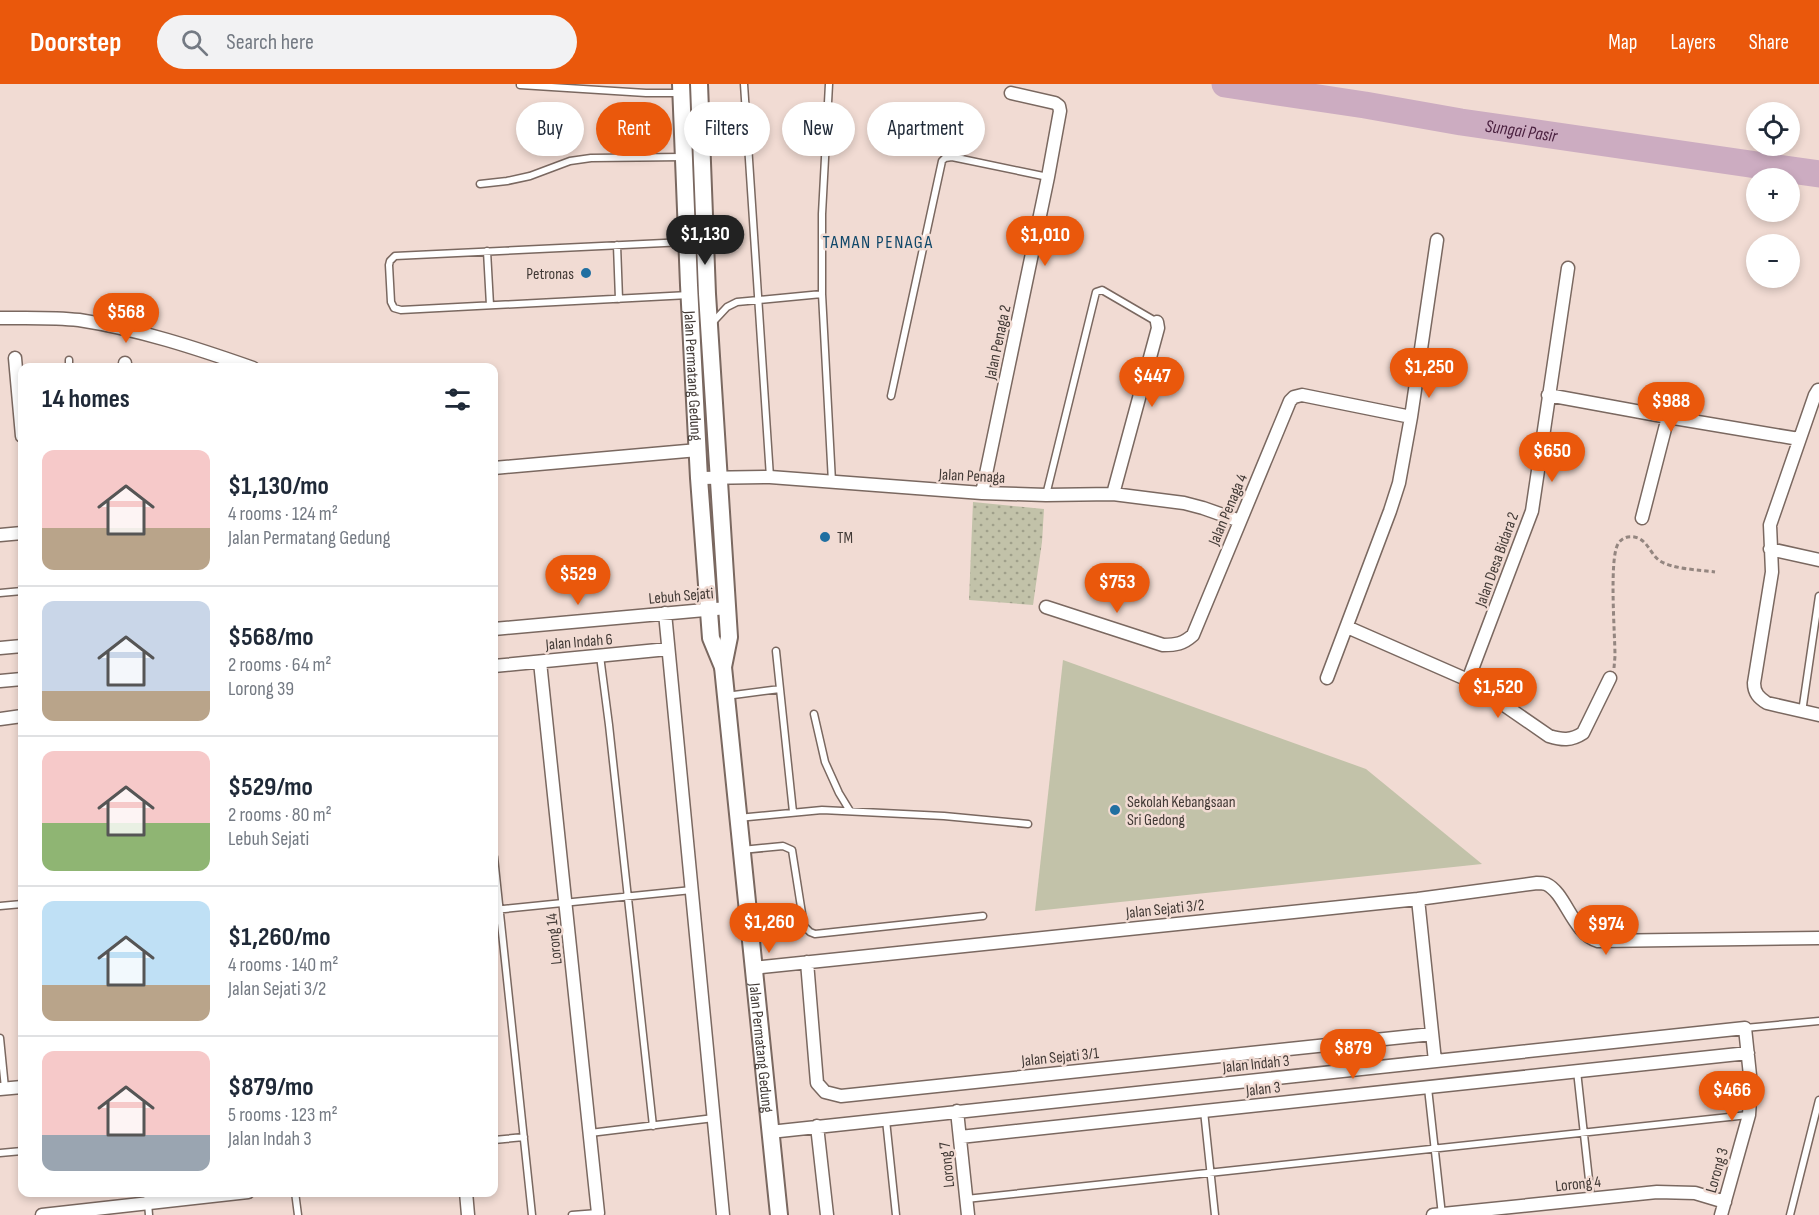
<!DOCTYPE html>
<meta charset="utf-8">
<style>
:root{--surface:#fff;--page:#f2f2f3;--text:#1f2937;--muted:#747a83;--line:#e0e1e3;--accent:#ea580c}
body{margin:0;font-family:"Sofia Sans Condensed",sans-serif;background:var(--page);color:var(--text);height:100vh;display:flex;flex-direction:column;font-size:22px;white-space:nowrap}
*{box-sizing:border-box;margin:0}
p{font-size:20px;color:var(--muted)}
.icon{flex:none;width:33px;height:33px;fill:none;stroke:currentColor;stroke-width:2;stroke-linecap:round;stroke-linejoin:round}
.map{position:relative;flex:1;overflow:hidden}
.side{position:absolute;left:18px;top:279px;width:480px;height:834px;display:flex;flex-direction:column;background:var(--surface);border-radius:12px;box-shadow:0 3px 9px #0003}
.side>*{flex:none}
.hud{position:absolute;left:516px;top:18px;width:570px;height:54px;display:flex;gap:12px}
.buttons{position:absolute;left:1746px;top:18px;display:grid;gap:12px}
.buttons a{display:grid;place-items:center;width:54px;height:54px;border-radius:50%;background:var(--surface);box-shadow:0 3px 9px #0003;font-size:30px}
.price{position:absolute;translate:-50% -51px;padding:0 14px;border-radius:21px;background:var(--accent);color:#fff;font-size:20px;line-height:39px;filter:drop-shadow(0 2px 3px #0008)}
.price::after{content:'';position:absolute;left:50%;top:36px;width:18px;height:14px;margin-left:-9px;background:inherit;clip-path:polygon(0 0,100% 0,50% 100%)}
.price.current{background:#222;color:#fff}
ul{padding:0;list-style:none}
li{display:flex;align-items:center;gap:18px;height:150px;padding:0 24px}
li+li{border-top:2px solid var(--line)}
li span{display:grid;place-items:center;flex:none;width:168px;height:120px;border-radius:12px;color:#555}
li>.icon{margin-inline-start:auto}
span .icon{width:72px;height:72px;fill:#fffc;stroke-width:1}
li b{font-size:26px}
h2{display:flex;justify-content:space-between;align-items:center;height:72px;padding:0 24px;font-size:26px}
.pill{padding:0 21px;border-radius:27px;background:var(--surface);box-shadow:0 3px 9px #0003;font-size:21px;line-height:54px}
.pill.current{background:var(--accent);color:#fff}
header{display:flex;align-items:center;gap:36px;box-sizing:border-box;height:84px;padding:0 30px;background:var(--accent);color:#fff}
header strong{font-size:28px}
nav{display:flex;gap:33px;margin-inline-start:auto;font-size:21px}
.search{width:420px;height:54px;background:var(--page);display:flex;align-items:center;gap:15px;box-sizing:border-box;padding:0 21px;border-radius:33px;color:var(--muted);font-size:22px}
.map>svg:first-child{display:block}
.green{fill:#c2c2a9}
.park{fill:url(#park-dots)}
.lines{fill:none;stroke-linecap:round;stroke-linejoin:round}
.river{stroke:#ccacc1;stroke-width:27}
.lane-casing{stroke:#7a6860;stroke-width:9}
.street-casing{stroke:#7a6860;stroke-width:15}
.secondary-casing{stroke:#7a6860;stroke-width:20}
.path{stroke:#948680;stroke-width:3;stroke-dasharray:4.5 3;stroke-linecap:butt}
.lane{stroke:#fff;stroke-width:6}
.street{stroke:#fff;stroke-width:12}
.secondary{stroke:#fff;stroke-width:16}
.poi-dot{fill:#206fa1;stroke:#f1dbd3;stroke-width:2}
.labels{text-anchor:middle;stroke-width:5;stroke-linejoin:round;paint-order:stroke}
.poi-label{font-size:16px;fill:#423a36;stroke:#f1dbd3;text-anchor:start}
.street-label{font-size:16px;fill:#423a36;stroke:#f1dbd3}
.water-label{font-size:18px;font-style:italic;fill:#4b2140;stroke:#f1dbd3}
.neighbourhood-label{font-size:18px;letter-spacing:1.5px;fill:#104769;stroke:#f1dbd3}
</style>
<header>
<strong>Doorstep</strong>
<div class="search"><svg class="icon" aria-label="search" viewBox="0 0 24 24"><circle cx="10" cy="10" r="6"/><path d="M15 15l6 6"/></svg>Search here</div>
<nav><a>Map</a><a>Layers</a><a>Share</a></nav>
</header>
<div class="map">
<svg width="1819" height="1131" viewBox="0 0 1819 1131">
<defs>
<pattern id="park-dots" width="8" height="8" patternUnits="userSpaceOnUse" patternTransform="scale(1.5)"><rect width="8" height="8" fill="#c2c2a9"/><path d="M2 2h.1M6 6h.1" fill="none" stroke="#9f9f8a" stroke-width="1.8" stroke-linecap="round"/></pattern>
</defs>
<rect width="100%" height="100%" fill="#f1dbd3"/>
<!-- green -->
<path class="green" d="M1063,576L1366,685L1482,780L1035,827Z"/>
<!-- park -->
<path class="park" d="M973,418L1044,425L1042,458L1033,521L969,516Z"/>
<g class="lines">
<!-- river -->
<path class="river" id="s1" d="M1225,0L1365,21L1461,38L1819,90"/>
<!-- lane casing -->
<g class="lane-casing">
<path id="lane" d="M744,0L770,393
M829,0L822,130V210L832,398
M520,1L646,9H681
M480,100L507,97L530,92L570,77L591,74L684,73
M685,158L395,172L390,177L389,181L391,218L394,224L401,226L689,211
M617,161L619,215
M487,167L490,221
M713,238L727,223L737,218L822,210
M69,276V284
M891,312L942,77L945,74L952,73L1048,93
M1046,411L1096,208L1102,206L1157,238
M0,509L22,507
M776,567L793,728
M600,572L609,641L653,1042
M726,612L780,605
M1802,628L1819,512
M814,630L825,678L839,709L850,727
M738,734L822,726L944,732L1028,740
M742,766L783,762L792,766L804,842L810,848L815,850L983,832
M494,773L532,1131
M0,822L22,820
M494,826L692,806
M1745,944L1819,937
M0,954L5,1004
M1577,987L1591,1114
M1428,1004L1442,1131
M1204,1027L1215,1131
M886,1036L896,1131
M590,1049L714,1034
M494,1056L524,1053
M0,1069L22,1067
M147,1108L149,1131
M295,1108L298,1131
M966,1115L1748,1031
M572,1131L598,1129
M1790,1131L1819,1016"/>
</g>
<!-- street casing -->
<g class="street-casing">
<path id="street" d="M0,234C26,234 53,233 79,236C138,245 196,264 253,284
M15,274L22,352
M125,279V284
M1818,306L1815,311L1770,441L1772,488L1754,599C1754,609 1759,614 1767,619L1819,631
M1548,311L1668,333L1799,355
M494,384L698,366
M699,394L770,393L982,409L1046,411L1113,410L1184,419L1203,424L1240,437
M982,409L1048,93L1060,27L1059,22L1055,19L1011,9
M1113,410L1158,244L1157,238
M1642,434L1668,333
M0,451L22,449
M1770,465L1819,476
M1046,523L1163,561C1176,561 1183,560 1193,551L1290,317L1294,313L1302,311L1411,333L1437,156
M665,529L723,1131
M1347,543L1468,596L1549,652C1562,656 1571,657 1583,649L1610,594
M494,545L727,524
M0,564L22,562
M540,578L598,1129
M494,582L668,565
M1327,594L1390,427L1399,399L1411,333
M1468,596L1532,427L1568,184
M0,597L22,595
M0,635L22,632
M1418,815L1537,799C1540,799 1543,799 1546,800C1566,809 1572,849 1598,857L1819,854
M807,878L817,999L825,1008L841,1012L1432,950
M753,884L1418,815L1435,977
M0,1005L22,1003
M957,1027L968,1131
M817,1042L827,1131
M770,1048L1745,944L1751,1001L1749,1031L1721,1131
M960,1053L1748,969
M466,1108L468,1131
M42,1131L248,1108
M1433,1131L1657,1108L1695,1109L1725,1118"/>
</g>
<!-- secondary casing -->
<g class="secondary-casing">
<g id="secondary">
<path id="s2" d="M681,0L689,201L699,394L711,554L723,583L779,1131"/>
<path d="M699,0L707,210L729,553L723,583"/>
</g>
</g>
<!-- path -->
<path class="path" d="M1614,584L1615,572C1615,551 1609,475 1618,460C1622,453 1630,451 1638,454C1648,458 1651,471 1660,477C1673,485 1700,486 1715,488"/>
<!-- lane -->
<use href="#lane" class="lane"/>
<!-- street -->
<use href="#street" class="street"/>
<!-- secondary -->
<use href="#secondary" class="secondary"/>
</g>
<!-- markers -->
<g class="poi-dot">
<circle cx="586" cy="189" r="6"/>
<circle cx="825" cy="453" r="6"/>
<circle cx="1115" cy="726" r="6"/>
</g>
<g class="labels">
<!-- poi labels -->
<g class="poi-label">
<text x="574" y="195" text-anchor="end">Petronas</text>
<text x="837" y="459">TM</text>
<text x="1127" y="723">Sekolah Kebangsaan<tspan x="1127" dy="18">Sri Gedong</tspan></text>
</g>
<!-- street labels -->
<g class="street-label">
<text transform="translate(997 258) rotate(-78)" y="6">Jalan Penaga 2</text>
<text dy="6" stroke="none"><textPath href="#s2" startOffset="292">Jalan Permatang Gedung</textPath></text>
<text transform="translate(972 391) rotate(3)" y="6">Jalan Penaga</text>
<text transform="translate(1227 425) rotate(-67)" y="6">Jalan Penaga 4</text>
<text transform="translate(1496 475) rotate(-70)" y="6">Jalan Desa Bidara 2</text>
<text transform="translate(681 511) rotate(-5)" y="6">Lebuh Sejati</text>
<text transform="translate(579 557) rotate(-5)" y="6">Jalan Indah 6</text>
<text transform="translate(1165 824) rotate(-6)" y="6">Jalan Sejati 3/2</text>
<text transform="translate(553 855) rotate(-96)" y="6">Lorong 14</text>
<text dy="6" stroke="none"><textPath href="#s2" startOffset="969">Jalan Permatang Gedung</textPath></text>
<text transform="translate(1060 972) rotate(-6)" y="6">Jalan Sejati 3/1</text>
<text transform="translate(1256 979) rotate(-6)" y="6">Jalan Indah 3</text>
<text transform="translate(1263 1004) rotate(-6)" y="6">Jalan 3</text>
<text transform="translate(946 1081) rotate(-96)" y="6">Lorong 7</text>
<text transform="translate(1716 1086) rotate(-74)" y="6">Lorong 3</text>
<text transform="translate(1578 1099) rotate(-6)" y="6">Lorong 4</text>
</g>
<!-- water labels -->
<g class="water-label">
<text dy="6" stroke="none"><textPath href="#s1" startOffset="300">Sungai Pasir</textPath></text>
</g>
<!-- neighbourhood labels -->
<g class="neighbourhood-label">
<text x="878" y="164">TAMAN PENAGA</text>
</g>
</g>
</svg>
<div class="buttons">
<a><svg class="icon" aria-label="locate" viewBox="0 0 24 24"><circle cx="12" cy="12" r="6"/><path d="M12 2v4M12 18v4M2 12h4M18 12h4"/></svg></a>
<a>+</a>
<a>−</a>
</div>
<b class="price current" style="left:705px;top:182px">$1,130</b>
<b class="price" style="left:1045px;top:183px">$1,010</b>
<b class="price" style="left:126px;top:260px">$568</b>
<b class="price" style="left:1429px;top:315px">$1,250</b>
<b class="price" style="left:1152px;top:324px">$447</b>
<b class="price" style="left:1671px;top:349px">$988</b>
<b class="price" style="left:1552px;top:399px">$650</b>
<b class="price" style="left:578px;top:522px">$529</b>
<b class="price" style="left:1117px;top:530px">$753</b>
<b class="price" style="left:1498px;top:635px">$1,520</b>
<b class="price" style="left:769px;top:870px">$1,260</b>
<b class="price" style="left:1606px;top:872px">$974</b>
<b class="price" style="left:1353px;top:996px">$879</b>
<b class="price" style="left:1732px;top:1038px">$466</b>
<div class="hud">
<a class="pill">Buy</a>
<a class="pill current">Rent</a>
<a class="pill">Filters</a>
<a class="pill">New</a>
<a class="pill">Apartment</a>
</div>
<section class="side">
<h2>14 homes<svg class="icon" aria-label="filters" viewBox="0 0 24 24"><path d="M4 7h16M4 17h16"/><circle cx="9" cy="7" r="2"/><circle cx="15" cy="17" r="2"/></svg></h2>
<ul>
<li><span style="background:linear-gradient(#f6c9c9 65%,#b9a48a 0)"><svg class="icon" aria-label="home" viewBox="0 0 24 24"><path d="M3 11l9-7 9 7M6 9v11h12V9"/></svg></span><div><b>$1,130/mo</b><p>4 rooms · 124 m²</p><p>Jalan Permatang Gedung</p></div></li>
<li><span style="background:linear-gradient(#c9d6e8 75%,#b9a48a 0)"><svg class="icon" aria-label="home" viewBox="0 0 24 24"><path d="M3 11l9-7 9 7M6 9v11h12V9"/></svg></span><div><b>$568/mo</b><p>2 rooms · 64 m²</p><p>Lorong 39</p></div></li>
<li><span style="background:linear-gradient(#f6c9c9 60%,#8fb573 0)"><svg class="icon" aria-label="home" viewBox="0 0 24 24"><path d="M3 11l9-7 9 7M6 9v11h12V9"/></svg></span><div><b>$529/mo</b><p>2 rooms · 80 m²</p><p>Lebuh Sejati</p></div></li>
<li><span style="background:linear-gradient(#bfe0f5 70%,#b9a48a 0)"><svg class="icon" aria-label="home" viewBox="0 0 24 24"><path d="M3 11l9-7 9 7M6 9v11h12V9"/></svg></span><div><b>$1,260/mo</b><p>4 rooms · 140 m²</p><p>Jalan Sejati 3/2</p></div></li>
<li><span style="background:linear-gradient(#f6c9c9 70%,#9aa5b1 0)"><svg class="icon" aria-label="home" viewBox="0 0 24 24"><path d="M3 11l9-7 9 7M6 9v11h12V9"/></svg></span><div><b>$879/mo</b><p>5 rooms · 123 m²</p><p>Jalan Indah 3</p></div></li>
</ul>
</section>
</div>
